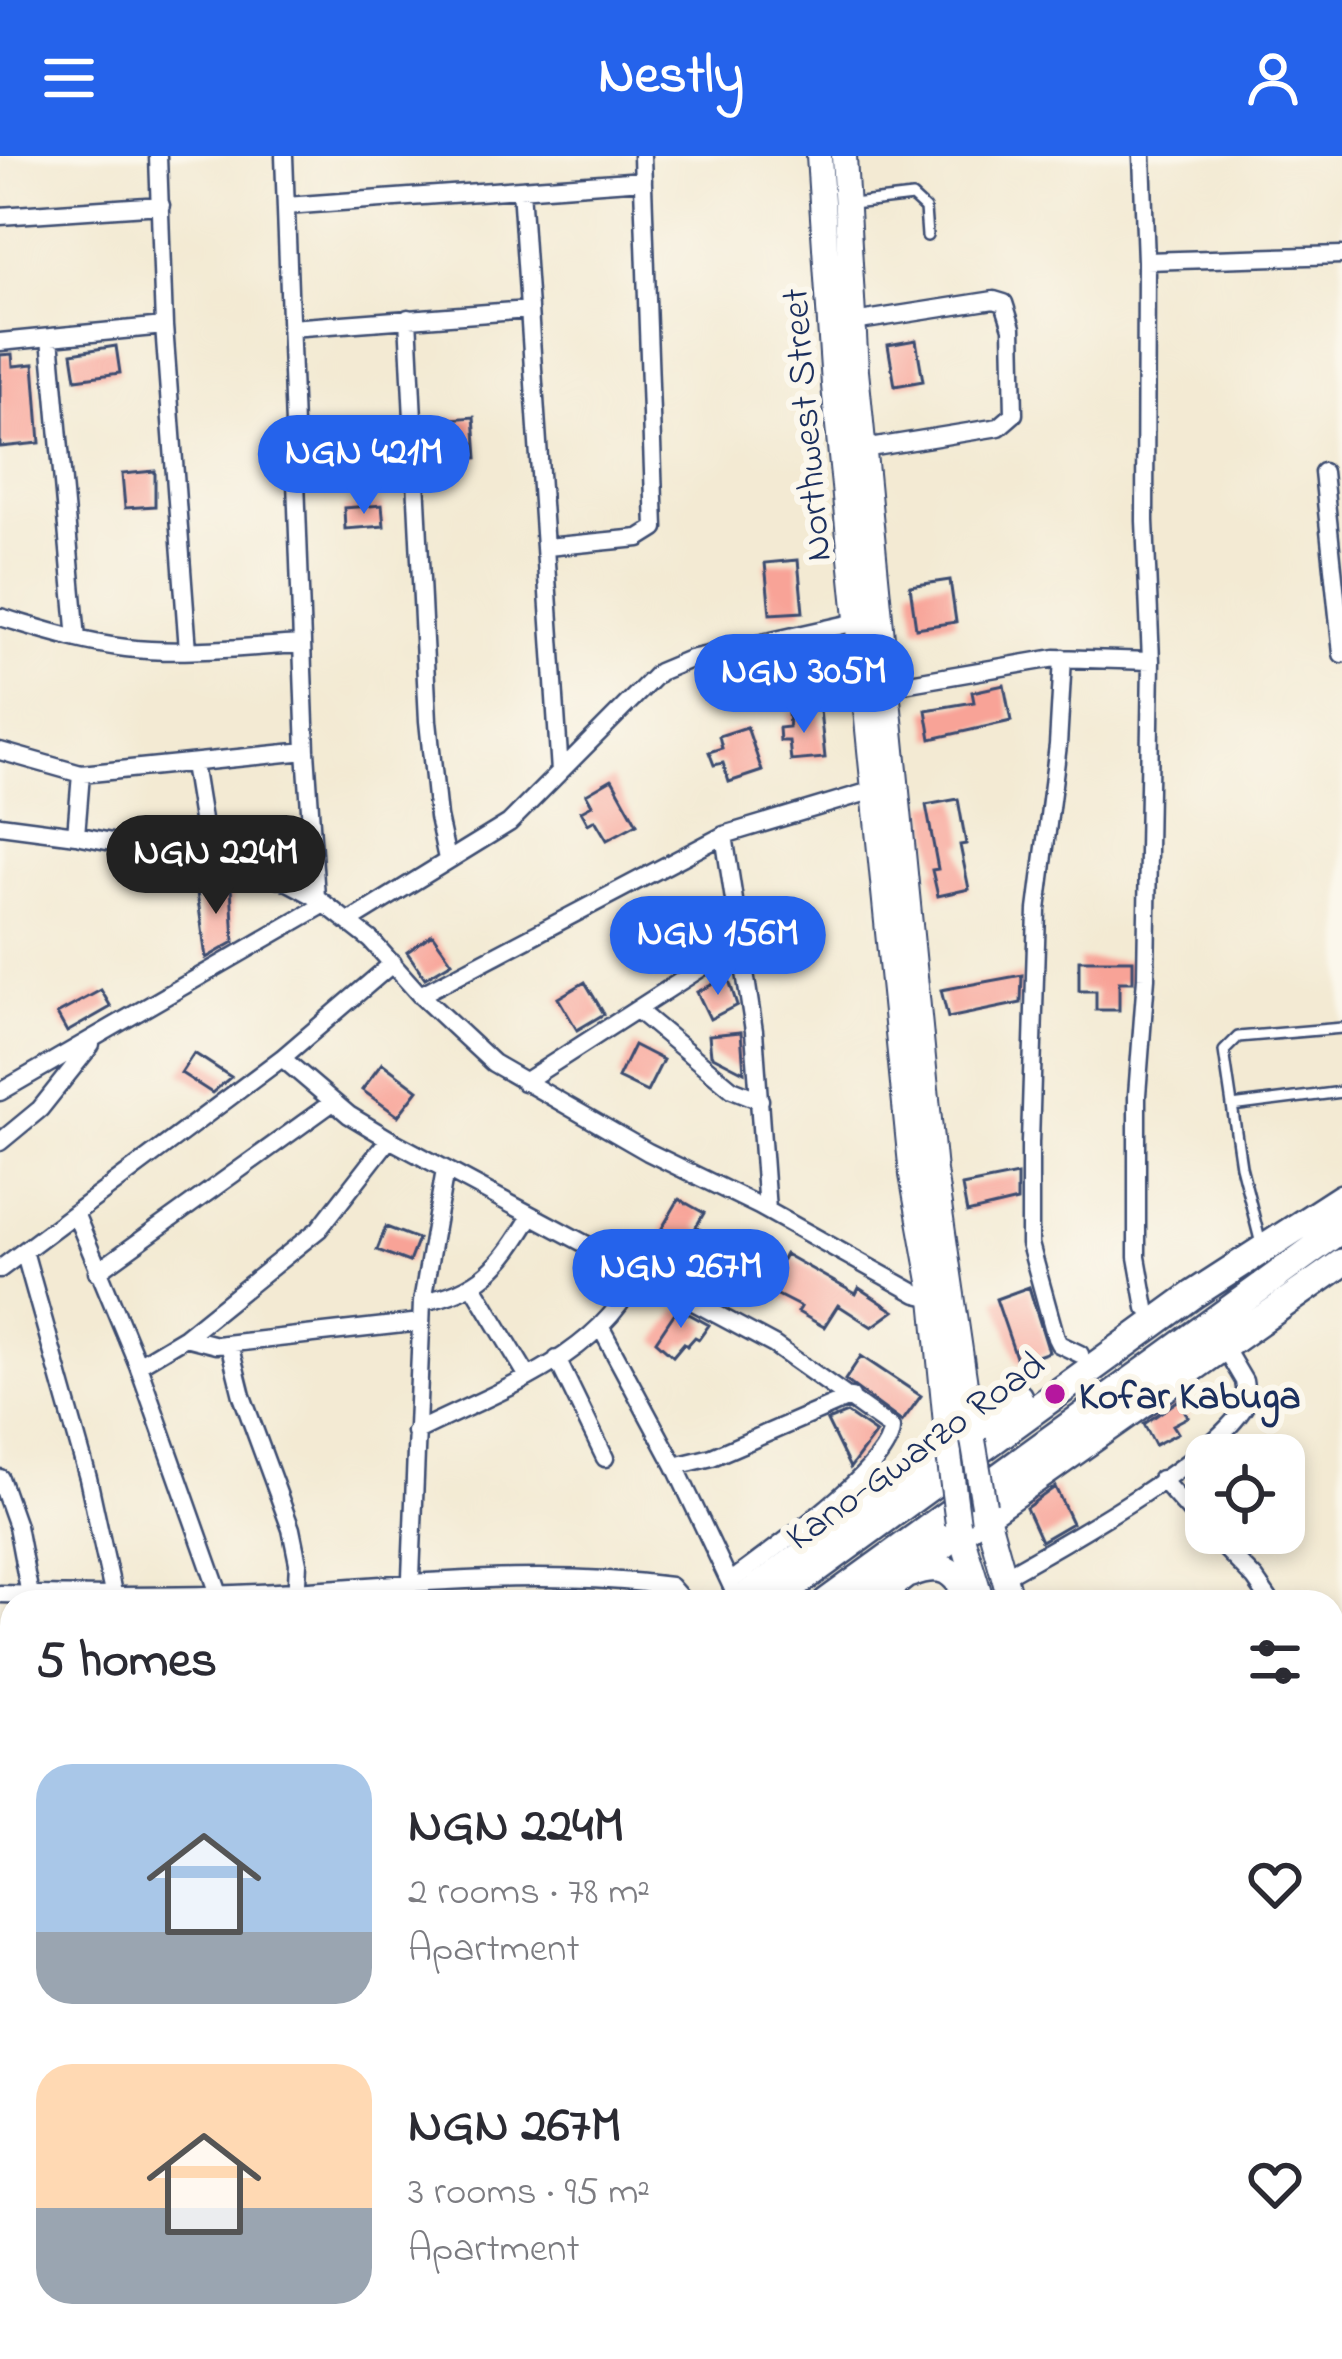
<!DOCTYPE html>
<meta charset="utf-8">
<style>
:root{--surface:#fff;--page:#f2f2f3;--text:#2b2b33;--muted:#7c7c81;--accent:#2563eb}
body{margin:0;font-family:"Indie Flower",sans-serif;background:var(--page);color:var(--text);height:100vh;display:flex;flex-direction:column;font-size:45px;white-space:nowrap}
*{box-sizing:border-box;margin:0}
p{font-size:39px;color:var(--muted)}
.icon{flex:none;width:66px;height:66px;fill:none;stroke:currentColor;stroke-width:2;stroke-linecap:round;stroke-linejoin:round}
.map{position:relative;flex:1;overflow:hidden}
.side{position:absolute;left:0px;top:1434px;width:1344px;height:771px;display:flex;flex-direction:column;background:var(--surface);border-radius:36px 36px 0 0;box-shadow:0 6px 18px #0003}
.side>*{flex:none}
.buttons{position:absolute;left:1185px;top:1278px;display:grid;gap:24px}
.buttons a{display:grid;place-items:center;width:120px;height:120px;border-radius:24px;background:var(--surface);box-shadow:0 6px 18px #0003;font-size:60px}
.price{position:absolute;translate:-50% -102px;padding:0 27px;border-radius:42px;background:var(--accent);color:#fff;font-size:39px;line-height:78px;filter:drop-shadow(0 3px 6px #0008)}
.price::after{content:'';position:absolute;left:50%;top:72px;width:36px;height:27px;margin-left:-18px;background:inherit;clip-path:polygon(0 0,100% 0,50% 100%)}
.price.on{background:#222;color:#fff}
ul{padding:0;list-style:none}
li{display:flex;align-items:center;gap:36px;height:300px;padding:0 36px}
li span{display:grid;place-items:center;flex:none;width:336px;height:240px;border-radius:36px;color:#555}
li>.icon{margin-inline-start:auto}
span .icon{width:144px;height:144px;fill:#fffc;stroke-width:1}
li b{font-size:51px}
h2{display:flex;justify-content:space-between;align-items:center;height:144px;padding:0 36px;font-size:51px}
header{display:flex;justify-content:space-between;align-items:center;height:156px;padding:0 36px;background:var(--accent);color:#fff;font-size:54px;font-weight:700}
.map>svg:first-child{display:block}
.green{fill:#96d489;stroke:#588274;stroke-width:3}
.building{fill:#f8a397}
.lines{fill:none;stroke-linecap:round;stroke-linejoin:round}
.service-casing{stroke:#3b4b70;stroke-width:14}
.minor-casing{stroke:#3b4b70;stroke-width:21}
.secondary-casing{stroke:#3b4b70;stroke-width:28}
.primary-casing{stroke:#3b4b70;stroke-width:32}
.service{stroke:#fff;stroke-width:9}
.minor{stroke:#fff;stroke-width:16}
.secondary{stroke:#fff;stroke-width:24}
.primary{stroke:#fff;stroke-width:27}
.secondary-bridge-casing{stroke:#3b4b70;stroke-width:28;stroke-linecap:butt}
.secondary-bridge{stroke:#fff;stroke-width:24}
.poi-dot{fill:#b5179e;stroke:#fbf7ec;stroke-width:4.5}
.labels{text-anchor:middle;stroke-width:12;stroke-linejoin:round;paint-order:stroke}
.street-label{font-size:39px;fill:#1b2f5e;stroke:#fbf7ec}
.poi-label{font-size:39px;font-weight:bold;fill:#1b2f5e;stroke:#fbf7ec;text-anchor:start}
</style>
<header><svg class="icon" aria-label="menu" viewBox="0 0 24 24"><path d="M4 6h16M4 12h16M4 18h16"/></svg>Nestly<svg class="icon" aria-label="person" viewBox="0 0 24 24"><circle cx="12" cy="8" r="4"/><path d="M4 21q1-7 8-7t8 7"/></svg></header>
<div class="map">
<svg width="1342" height="2203" viewBox="0 0 1342 2203">
<rect width="100%" height="100%" fill="#fbf7ec"/>
<filter id="ink" filterUnits="userSpaceOnUse"><feTurbulence type="fractalNoise" baseFrequency=".00833" numOctaves="2"/><feDisplacementMap in="SourceGraphic" scale="24" xChannelSelector="R" yChannelSelector="G"/><feConvolveMatrix kernelMatrix="1 2 1 2 8 2 1 2 1" color-interpolation-filters="sRGB"/></filter>
<filter id="wash" filterUnits="userSpaceOnUse"><feTurbulence type="fractalNoise" baseFrequency=".004" numOctaves="4" result="noise"/><feDisplacementMap in="SourceGraphic" scale="48" xChannelSelector="R" yChannelSelector="G"/><feGaussianBlur stdDeviation="2.7" result="paint"/><feColorMatrix in="noise" values="0 0 0 0 0 0 0 0 0 0 0 0 0 0 0 0 0 1.4 0 .05"/><feComposite in="paint" operator="in"/></filter>
<g filter="url(#wash)">
<rect width="100%" height="100%" fill="#f3ead3"/>
<!-- green -->
<path class="green" d="M307,2193H622L623,2203H307Z"/>
<g id="blocks">
<!-- building -->
<path class="building" d="M916,184L923,225L895,230L888,189Z
M116,190L120,217L76,223L72,197Z
M12,198L13,210L34,208L40,287L0,291V199Z
M474,261L477,302L440,305L437,264Z
M155,315V350L125,352L122,318Z
M382,349L384,370L345,373L344,352Z
M798,404L803,456L770,458L765,407Z
M950,424L956,466L916,472L910,430Z
M1004,529L1011,565L931,583L926,554L974,546L972,536Z
M820,554L825,602L791,605L789,585H780L779,572L789,571L788,557Z
M747,571L762,615L729,626L723,607L714,609L709,596L722,592L719,580Z
M612,623L637,668L607,684L595,664L588,668L581,655L592,649L586,638Z
M958,643L966,688L960,689L969,733L938,740L932,714L938,713L926,649Z
M196,729L231,731L234,786L206,802Z
M432,778L452,806L425,822L407,796Z
M1079,804H1133V826H1119V854H1096V835H1079Z
M1022,819L1021,847L948,862L941,834Z
M728,821L737,849L710,863L697,836Z
M585,826L604,858L577,874L558,842Z
M101,834L111,851L67,876L57,858Z
M741,876L744,916L711,899L709,879Z
M634,889L663,904L647,936L618,922Z
M194,897L231,921L212,937L181,917Z
M382,907L418,934L398,960L362,934Z
M1017,1019V1045L967,1057L962,1030Z
M679,1043L704,1057L696,1071L703,1075L694,1092L661,1074Z
M386,1071L418,1083L409,1106L377,1094Z
M785,1098L856,1138L859,1132L894,1155L872,1171L838,1149L824,1171L798,1156L801,1151L766,1133Z
M1029,1131L1049,1196L1018,1207L996,1143Z
M678,1152L709,1169L699,1183L695,1181L687,1190L684,1187L673,1200L656,1185Z
M861,1200L921,1240L902,1266L845,1224Z
M1179,1244L1188,1261L1173,1269L1178,1277L1155,1289L1144,1268Z
M847,1257L876,1277L850,1312L827,1265Z
M1055,1331L1072,1367L1041,1385L1026,1352Z"/>
</g>
</g>
<g filter="url(#ink)">
<use href="#blocks" fill-opacity="0" stroke="#3b4b70" stroke-width="3"/>
<g class="lines">
<!-- service casing -->
<g class="service-casing">
<path id="service" d="M852,48L912,41L925,53L927,80
M1232,950L1342,936
M1261,1088L1241,1010L1224,895L1238,881L1342,872
M0,2094L12,2086"/>
</g>
<!-- minor casing -->
<g class="minor-casing">
<path id="minor" d="M158,0L164,170L188,494
M284,0L306,595L316,741
M1142,0L1146,105L1145,365L1151,505L1146,822L1137,939V1101L1146,1152
M521,33L560,616
M286,50L643,24
M0,60L161,49
M1146,105L1342,99
M408,162L428,565L438,661L447,703
M853,166L994,144L1004,147L1012,172L1014,258L999,271L863,293
M290,172L528,154
M50,182L77,483
M0,186L164,170
M1323,316L1342,498
M547,391L639,382L655,372L642,0
M0,461C41,473 83,487 126,492C184,499 244,491 302,488
M1063,502L1058,589L1037,754L1030,987V1088L1056,1182L1059,1188L1080,1198
M886,531L1055,502L1151,505
M0,595L81,618L306,595
M193,608L209,707
M0,669L76,679L254,714L286,725L316,741L371,784L420,839L493,907L648,996L759,1050L917,1138L934,1142
M76,679L81,618
M724,679L754,875L767,1054
M350,765L509,667L659,516L690,503L857,466
M420,839L724,679L874,634
M637,854L732,933L760,944
M282,902L349,959L389,983L774,1189L891,1272C892,1313 765,1399 730,1426
M524,926L740,787
M0,936L325,748
M0,986L40,953L91,889
M75,1057L138,1209L219,1438
M24,1095L88,1322L115,1446
M0,1113L282,902L393,807
M97,1116L333,946
M474,1131L527,1219
M422,1146C481,1135 501,1110 531,1060
M601,1172L675,1310L733,1433
M185,1181L216,1189L421,1166
M229,1188L242,1240L291,1373L298,1407L296,1445
M557,1203L605,1302
M138,1209L185,1181L319,1073L389,983
M415,1276C492,1237 604,1201 638,1115
M675,1310L712,1301L851,1241
M0,1322L17,1370L30,1439
M1161,1323L1206,1373
M1210,1377L1255,1423L1271,1446
M1003,1421C1060,1389 1220,1301 1247,1246L1244,1225L1224,1191
M0,1438C98,1441 196,1441 294,1435C420,1427 544,1413 670,1430L684,1446
M410,1446L422,1146L445,1014
M0,1511L12,1568
M1332,1571L1342,1603
M0,1602H12"/>
</g>
<!-- secondary casing -->
<g class="secondary-casing">
<path id="secondary" d="M819,0L834,229L912,1019L934,1142L949,1299
M844,0L856,215L934,1015L973,1284
M984,1349L1011,1446
M958,1368L982,1446
M1213,2193L1216,2203
M1242,2193L1245,2203"/>
</g>
<!-- primary casing -->
<g class="primary-casing">
<path id="primary" d="M910,1417C948,1403 954,1418 975,1446
M738,1446L1018,1241
M771,1446L1194,1138L1342,1042
M827,1446L1342,1072
M870,1446L960,1376L1342,1107
M0,2002L12,1993
M0,2045L12,2037"/>
</g>
<!-- service -->
<use href="#service" class="service"/>
<!-- minor -->
<use href="#minor" class="minor"/>
<!-- secondary -->
<use href="#secondary" class="secondary"/>
<!-- primary -->
<use href="#primary" class="primary"/>
<!-- secondary-bridge casing -->
<g class="secondary-bridge-casing">
<path id="secondary-bridge" d="M973,1284L984,1349
M949,1299L958,1368"/>
</g>
<!-- secondary-bridge -->
<use href="#secondary-bridge" class="secondary-bridge"/>
</g>
</g>
<!-- markers -->
<circle class="poi-dot" cx="1055" cy="1238" r="12"/>
<g class="labels">
<!-- street labels -->
<g class="street-label">
<text transform="translate(804 269) rotate(-95)" y="14">Northwest Street</text>
<text transform="translate(914 1293) rotate(-36)" y="14">Kano-Gwarzo Road</text>
</g>
<!-- poi labels -->
<g class="poi-label">
<text x="1079" y="1252">Kofar Kabuga</text>
</g>
</g>
</svg>
<div class="buttons">
<a><svg class="icon" aria-label="locate" viewBox="0 0 24 24"><circle cx="12" cy="12" r="6"/><path d="M12 2v4M12 18v4M2 12h4M18 12h4"/></svg></a>
</div>
<b class="price" style="left:364px;top:361px">NGN 421M</b>
<b class="price" style="left:804px;top:580px">NGN 305M</b>
<b class="price on" style="left:216px;top:761px">NGN 224M</b>
<b class="price" style="left:718px;top:842px">NGN 156M</b>
<b class="price" style="left:681px;top:1175px">NGN 267M</b>
<section class="side">
<h2>5 homes<svg class="icon" aria-label="filters" viewBox="0 0 24 24"><path d="M4 7h16M4 17h16"/><circle cx="9" cy="7" r="2"/><circle cx="15" cy="17" r="2"/></svg></h2>
<ul>
<li><span style="background:linear-gradient(#a9c7e8 70%,#9aa5b1 0)"><svg class="icon" aria-label="home" viewBox="0 0 24 24"><path d="M3 11l9-7 9 7M6 9v11h12V9"/></svg></span><div><b>NGN 224M</b><p>2 rooms · 78 m²</p><p>Apartment</p></div><svg class="icon" aria-label="heart" viewBox="0 0 24 24"><path d="M12 20l-8-8c-3-5 5-10 8-4 3-6 11-1 8 4z"/></svg></li>
<li><span style="background:linear-gradient(#ffd9b3 60%,#9aa5b1 0)"><svg class="icon" aria-label="home" viewBox="0 0 24 24"><path d="M3 11l9-7 9 7M6 9v11h12V9"/></svg></span><div><b>NGN 267M</b><p>3 rooms · 95 m²</p><p>Apartment</p></div><svg class="icon" aria-label="heart" viewBox="0 0 24 24"><path d="M12 20l-8-8c-3-5 5-10 8-4 3-6 11-1 8 4z"/></svg></li>
</ul>
</section>
</div>
